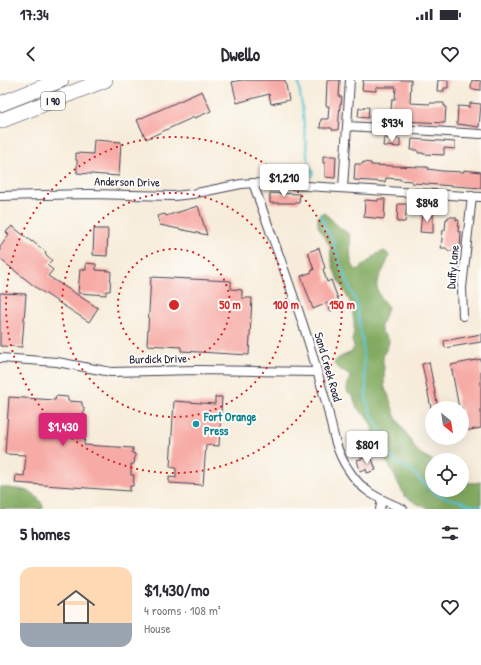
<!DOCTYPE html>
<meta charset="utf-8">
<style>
:root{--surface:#fff;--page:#f2f2f3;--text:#2b2b33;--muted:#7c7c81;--line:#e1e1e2;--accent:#db2777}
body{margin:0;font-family:"Patrick Hand",sans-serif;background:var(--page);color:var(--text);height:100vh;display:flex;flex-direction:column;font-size:15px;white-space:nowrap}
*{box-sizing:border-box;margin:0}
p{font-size:13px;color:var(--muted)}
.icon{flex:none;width:22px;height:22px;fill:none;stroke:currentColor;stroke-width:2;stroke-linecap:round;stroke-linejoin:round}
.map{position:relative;height:429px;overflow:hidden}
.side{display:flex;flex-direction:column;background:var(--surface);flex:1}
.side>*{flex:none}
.needle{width:26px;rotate:150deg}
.buttons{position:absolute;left:425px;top:321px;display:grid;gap:8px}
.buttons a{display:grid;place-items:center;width:44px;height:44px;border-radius:50%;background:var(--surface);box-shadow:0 4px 16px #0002;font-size:20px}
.price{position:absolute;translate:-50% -34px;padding:0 9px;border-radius:4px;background:#fff;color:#222;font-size:13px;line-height:26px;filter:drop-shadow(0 1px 2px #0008)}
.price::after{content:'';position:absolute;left:50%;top:24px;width:12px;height:9px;margin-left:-6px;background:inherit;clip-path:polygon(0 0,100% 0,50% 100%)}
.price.current{background:var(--accent);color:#fff}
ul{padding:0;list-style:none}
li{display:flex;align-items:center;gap:12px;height:100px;padding:0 20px}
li+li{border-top:1px solid var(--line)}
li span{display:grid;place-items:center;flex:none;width:112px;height:80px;border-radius:12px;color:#555}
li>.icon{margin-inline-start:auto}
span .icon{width:48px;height:48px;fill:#fffc;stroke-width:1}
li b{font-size:17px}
h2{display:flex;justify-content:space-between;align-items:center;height:48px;padding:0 20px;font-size:17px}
.status{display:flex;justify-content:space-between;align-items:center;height:28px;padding:0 20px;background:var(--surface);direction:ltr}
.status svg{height:11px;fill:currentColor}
header{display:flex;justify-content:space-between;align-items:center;height:52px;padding:0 20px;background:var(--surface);font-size:18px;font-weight:700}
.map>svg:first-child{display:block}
.forest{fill:#82aa60;stroke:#52664e}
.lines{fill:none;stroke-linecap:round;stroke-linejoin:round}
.stream{stroke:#5ac4d5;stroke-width:2}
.building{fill:#f7aba6}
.street-casing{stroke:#424053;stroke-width:10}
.highway-casing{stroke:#424053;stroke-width:16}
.street{stroke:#fff;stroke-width:8}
.highway{stroke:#fff;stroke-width:15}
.ring{fill:none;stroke:#d62828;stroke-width:2;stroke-dasharray:2 4}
.culture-dot{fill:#0f9aa8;stroke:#fdfcf7;stroke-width:1.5}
.labels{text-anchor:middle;stroke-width:4;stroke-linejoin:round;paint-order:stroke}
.shield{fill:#fdfcf7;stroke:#646373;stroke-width:1}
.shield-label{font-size:11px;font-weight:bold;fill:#22223b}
.street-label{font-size:12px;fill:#22223b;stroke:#fdfcf7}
.culture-label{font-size:12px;font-weight:bold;fill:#0d838f;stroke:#fdfcf7;text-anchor:start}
.centre{fill:#d62828;stroke:#fdfcf7;stroke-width:2}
.ring-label{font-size:12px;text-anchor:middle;font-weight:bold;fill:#d62828;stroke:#fdfcf7;stroke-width:4;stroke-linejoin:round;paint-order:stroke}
</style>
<div class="status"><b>17:34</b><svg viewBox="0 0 49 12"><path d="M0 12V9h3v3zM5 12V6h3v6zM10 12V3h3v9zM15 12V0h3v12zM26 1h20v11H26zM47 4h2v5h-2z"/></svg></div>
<header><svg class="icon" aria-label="back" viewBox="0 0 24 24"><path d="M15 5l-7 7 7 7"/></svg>Dwello<svg class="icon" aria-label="heart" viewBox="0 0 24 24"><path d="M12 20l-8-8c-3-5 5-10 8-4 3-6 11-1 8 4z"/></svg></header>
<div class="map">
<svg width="481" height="429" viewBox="0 0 481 429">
<rect width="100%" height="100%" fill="#fdfcf7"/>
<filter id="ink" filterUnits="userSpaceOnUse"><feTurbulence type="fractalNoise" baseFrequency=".025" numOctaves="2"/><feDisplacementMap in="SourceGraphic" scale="8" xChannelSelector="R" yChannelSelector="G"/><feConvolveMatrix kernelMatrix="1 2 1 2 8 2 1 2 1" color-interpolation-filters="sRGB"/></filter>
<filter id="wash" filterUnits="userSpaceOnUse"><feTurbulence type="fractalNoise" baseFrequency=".012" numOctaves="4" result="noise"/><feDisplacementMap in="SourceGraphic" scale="16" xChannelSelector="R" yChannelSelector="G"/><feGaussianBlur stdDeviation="0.9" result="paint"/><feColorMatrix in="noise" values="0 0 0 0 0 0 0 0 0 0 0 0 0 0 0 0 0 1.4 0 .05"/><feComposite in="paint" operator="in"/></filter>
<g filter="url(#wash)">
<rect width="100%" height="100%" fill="#f7ecda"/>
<!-- forest -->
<path class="forest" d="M322,133L326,134L339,147L349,154C353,167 346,178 356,190L359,189L377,174L384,171L387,173L389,176L387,182L377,202C376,213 382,220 388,227C387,234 379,244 381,250C382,253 387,257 389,260C389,268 383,272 383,279C382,282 384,285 384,289C385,297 382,307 388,314L395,336L416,369L421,374L432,380V410H462V402L473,403L481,402V429H429L414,422L404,415L389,385L382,376L379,363L373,352L371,344L366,336L357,328L353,316L348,313L347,311V308L350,296C345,292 339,290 334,284C336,277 346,275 352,272L354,266L352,261L354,251V241L351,224L338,199L334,190L331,178L330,166L318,146V137L320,134Z
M0,406C14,411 30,406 39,420C42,423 43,425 43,429H0Z"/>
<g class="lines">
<!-- stream -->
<path class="stream" d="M298,0L303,33L307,75L309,86L313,92L312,96
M320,134L323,140L325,148L333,160L340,185L356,222L363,265L364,291L366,304V319L371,333L379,348L384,365L387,370L395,382L413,392L423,403L433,412L443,417L461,421L469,425L481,426"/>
</g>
<g id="blocks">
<!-- building -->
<path class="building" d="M242,0H285L289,20L271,24L269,14L237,23L232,2Z
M327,0H340L339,17H342L341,24H340L338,50H332V48H320L321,39H328L329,26H326Z
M363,0H411L410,23L430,24V23H444V26H446L445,43L401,41V31L391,30L392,19H395L396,7H376V11L362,10Z
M438,0H448V8H444V11H437Z
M472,0L481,1V10L471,9Z
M202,11L211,31L195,38L194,37L146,59L137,40Z
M470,23L481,24L479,47L457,44L458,26L470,27Z
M364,27H369L368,38L358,37L359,28H364Z
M384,58L400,59V67L383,66Z
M412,59L455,62V69L444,68V75L423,74V73H418V70H411Z
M94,60L121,62L119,96L77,93V80H76V73L93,74Z
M323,76H336L335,98L325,97V83H323Z
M363,82L371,83V85L421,87H428V89L442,91L464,92V90L481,92V108L412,103V101L400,100V99L386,98L385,102L354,100L355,84H363Z
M270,113L300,114L299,123H270Z
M378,119H385L384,139L364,137L365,120L378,121Z
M398,124H407L405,142H397Z
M198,126L207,155L160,145L157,136L165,134L166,136Z
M422,132L433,133V153L420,152Z
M448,137H456V140H459L458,152H461L460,169H455L452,171H449L446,168H441L443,150H445L446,139H448Z
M12,146L32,162V161L46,172L45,174L52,180L47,185L53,190L48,196L98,228L89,242L38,209L0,179V167L9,155L6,152Z
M94,149H108L107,176L93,175Z
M319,168L325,188L323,189L327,202L331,200L341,227L330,231L327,223L313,229L301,196L312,192L311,191L314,190L308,172Z
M86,183L96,184V190L111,191L110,211H106V215L78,213L80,189L86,190Z
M151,197L231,201V209L242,210V218H252L249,275L181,271V267L147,265Z
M0,213L26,214L22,267L0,266Z
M481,254V262L445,268L444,261Z
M481,279V348L464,351L462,343V328H459L451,285Z
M429,282L438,328H431L422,284Z
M56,316L68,317V321L82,322V325L84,328L83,344L86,347L84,365L133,368L132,373L135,374L134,384H131V395H134L133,406H130V411L15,403L16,395L24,396L26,375L5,374L9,317L55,320Z
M215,317H222L219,366L206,365L203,405L169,403V397L176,398V388L170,387L174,321L215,324Z
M371,376L376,390L367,393L366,389L360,391L357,380Z"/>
</g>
</g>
<g filter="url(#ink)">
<use href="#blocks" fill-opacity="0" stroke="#424053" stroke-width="1"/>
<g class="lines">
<!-- street casing -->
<g class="street-casing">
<path id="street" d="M347,46L481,54
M253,103C273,160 295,216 312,273C317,291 322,308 327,326C332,347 335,370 348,389C363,413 378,418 403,429
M343,108L350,0
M0,116L89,114L174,116L192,114L241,104L253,103L307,106L481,117
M463,236L462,208L472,116
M0,278L57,282L111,292L196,290L317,292
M380,429L382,420"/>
</g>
<!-- highway casing -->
<g class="highway-casing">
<path id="highway" d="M0,24L61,0
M0,41L105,0"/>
</g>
<!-- street -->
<use href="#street" class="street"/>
<!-- highway -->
<use href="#highway" class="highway"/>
</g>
</g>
<!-- distance rings -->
<g class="ring">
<circle cx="174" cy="225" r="56"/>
<circle cx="174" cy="225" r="112"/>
<circle cx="174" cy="225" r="168"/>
</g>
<!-- markers -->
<circle class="culture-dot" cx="196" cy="344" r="4"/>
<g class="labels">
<!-- shield labels -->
<rect class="shield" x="41" y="12" width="24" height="18" rx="3"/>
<g class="shield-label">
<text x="53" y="25">I 90</text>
</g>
<!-- street labels -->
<g class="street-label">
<text transform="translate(127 102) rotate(1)" y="4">Anderson Drive</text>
<text transform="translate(453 187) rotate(-85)" y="4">Duffy Lane</text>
<text transform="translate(158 279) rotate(-1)" y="4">Burdick Drive</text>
<text transform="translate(328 287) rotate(74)" y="4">Sand Creek Road</text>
</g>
<!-- culture labels -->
<g class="culture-label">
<text x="204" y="341">Fort Orange<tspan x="204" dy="14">Press</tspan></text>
</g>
</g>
<circle cx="174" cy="225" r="6" class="centre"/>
<g class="ring-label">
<text x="230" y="229">50 m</text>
<text x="286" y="229">100 m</text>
<text x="342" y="229">150 m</text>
</g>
</svg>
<div class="buttons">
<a><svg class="needle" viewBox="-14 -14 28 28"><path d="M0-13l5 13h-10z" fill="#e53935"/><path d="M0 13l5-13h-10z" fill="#7c7c81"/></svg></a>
<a><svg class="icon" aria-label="locate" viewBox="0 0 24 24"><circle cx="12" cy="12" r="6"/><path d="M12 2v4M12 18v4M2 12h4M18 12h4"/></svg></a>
</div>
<b class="price" style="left:392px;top:63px">$934</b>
<b class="price" style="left:284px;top:118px">$1,210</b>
<b class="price" style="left:427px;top:143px">$848</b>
<b class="price current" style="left:63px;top:367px">$1,430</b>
<b class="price" style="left:367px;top:385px">$801</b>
</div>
<section class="side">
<h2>5 homes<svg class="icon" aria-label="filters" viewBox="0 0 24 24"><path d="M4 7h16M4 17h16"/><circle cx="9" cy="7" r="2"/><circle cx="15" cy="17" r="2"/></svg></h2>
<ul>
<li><span style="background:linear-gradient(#ffd9b3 70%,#9aa5b1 0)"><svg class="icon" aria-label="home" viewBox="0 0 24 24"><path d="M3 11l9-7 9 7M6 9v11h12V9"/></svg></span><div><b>$1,430/mo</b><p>4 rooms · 108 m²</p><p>House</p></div><svg class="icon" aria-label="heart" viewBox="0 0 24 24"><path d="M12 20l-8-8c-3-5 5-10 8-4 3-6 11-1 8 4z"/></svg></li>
</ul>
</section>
